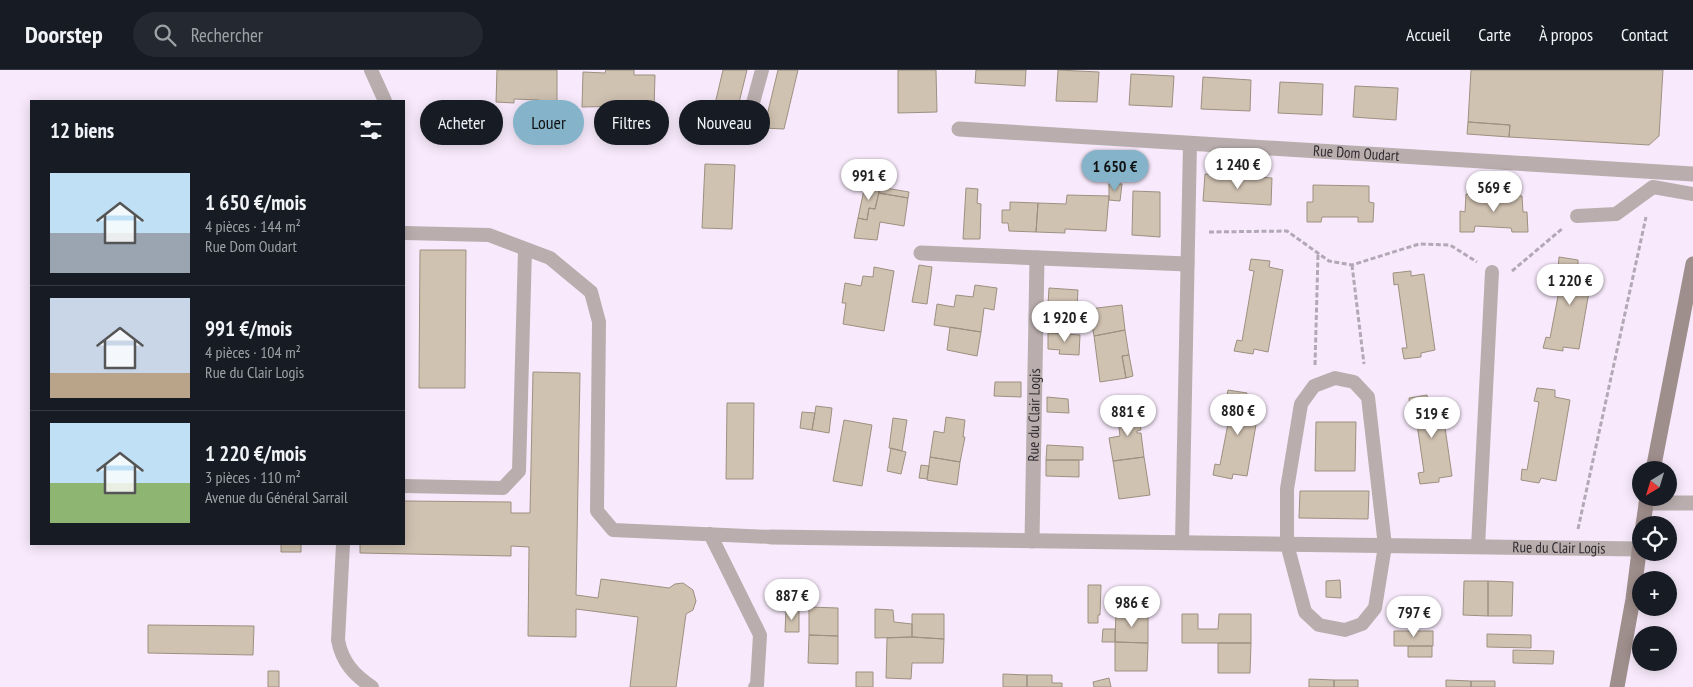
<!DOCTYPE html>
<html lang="fr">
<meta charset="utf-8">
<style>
:root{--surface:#171b24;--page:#242831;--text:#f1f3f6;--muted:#9ea1a6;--line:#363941;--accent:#85b4ca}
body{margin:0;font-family:"PT Sans Narrow",sans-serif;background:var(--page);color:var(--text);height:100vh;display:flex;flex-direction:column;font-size:19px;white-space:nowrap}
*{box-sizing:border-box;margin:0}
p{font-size:16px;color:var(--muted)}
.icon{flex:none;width:28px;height:28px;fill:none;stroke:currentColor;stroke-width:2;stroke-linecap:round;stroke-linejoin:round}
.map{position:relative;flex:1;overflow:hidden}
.side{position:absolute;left:30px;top:30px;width:375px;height:445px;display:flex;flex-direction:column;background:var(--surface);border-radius:0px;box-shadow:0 2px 12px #0003}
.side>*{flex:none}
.hud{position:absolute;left:420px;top:30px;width:475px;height:45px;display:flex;gap:10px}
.needle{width:32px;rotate:218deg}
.fabs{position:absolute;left:1632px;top:391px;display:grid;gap:10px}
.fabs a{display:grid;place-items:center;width:45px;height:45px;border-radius:50%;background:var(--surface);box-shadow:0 2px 12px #0003;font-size:25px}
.price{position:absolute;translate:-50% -42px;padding:0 11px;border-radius:18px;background:#fff;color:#222;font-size:16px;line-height:32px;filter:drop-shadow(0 1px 2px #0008)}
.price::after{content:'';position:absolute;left:50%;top:30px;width:15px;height:11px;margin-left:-8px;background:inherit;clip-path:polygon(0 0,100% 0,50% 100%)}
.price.current{background:var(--accent);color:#111}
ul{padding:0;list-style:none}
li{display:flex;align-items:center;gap:15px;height:125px;padding:0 20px}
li+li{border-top:1px solid var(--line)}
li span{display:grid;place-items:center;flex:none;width:140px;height:100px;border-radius:0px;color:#555}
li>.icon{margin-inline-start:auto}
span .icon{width:60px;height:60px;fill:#fffc;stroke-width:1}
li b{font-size:21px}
h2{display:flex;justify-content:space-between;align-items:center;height:60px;padding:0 20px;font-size:21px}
.chip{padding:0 18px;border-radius:22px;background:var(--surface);box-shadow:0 2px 12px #0003;font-size:18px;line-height:45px}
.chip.current{background:var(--accent);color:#111}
header{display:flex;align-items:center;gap:30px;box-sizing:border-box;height:70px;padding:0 25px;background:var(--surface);border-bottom:1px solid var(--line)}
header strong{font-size:24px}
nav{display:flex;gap:28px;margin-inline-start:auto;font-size:18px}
.search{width:350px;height:45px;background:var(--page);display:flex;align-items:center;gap:12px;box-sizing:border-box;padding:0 18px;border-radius:28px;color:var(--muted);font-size:19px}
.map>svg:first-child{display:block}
.building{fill:#d0c2b1;stroke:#9e9080}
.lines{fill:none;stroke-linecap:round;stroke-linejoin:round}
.path{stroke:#b3a8b6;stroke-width:3;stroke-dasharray:5 2.5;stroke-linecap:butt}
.service{stroke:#b9aead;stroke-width:14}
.minor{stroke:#b9aead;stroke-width:15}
.secondary{stroke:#9e8e8c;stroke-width:15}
.labels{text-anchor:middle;stroke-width:4.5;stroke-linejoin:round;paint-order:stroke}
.street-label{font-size:15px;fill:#302b31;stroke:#fff}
</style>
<header>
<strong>Doorstep</strong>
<div class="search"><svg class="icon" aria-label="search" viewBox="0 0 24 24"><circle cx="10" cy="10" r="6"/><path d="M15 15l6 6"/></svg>Rechercher</div>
<nav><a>Accueil</a><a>Carte</a><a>À propos</a><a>Contact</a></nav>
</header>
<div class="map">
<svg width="1693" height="617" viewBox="0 0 1693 617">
<rect width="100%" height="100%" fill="#f8eafc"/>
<!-- building -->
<path class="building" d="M497,0H557V34L538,33L539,30L514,29V33L496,32Z
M606,0H634V5H655L654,39H629L630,36L582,37L583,2L605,3Z
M723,0H747L733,57L710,55Z
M778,0H798L784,59L764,58Z
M898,0H936L937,42L898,43Z
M976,0H1026L1025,16L975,13Z
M1058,0L1099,2L1097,32L1056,31Z
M1471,0H1663L1659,66L1649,75L1509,67L1510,55L1468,52Z
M1131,4L1174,6L1172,37L1129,35Z
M1203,7L1251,10L1250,41L1201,39Z
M1280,12L1323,14L1322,45L1278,43Z
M1355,16L1398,18L1396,50L1353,47Z
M1468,52L1510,55L1509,67L1467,64Z
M705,94L735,95L732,159L702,158Z
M1205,104L1272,108L1271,135L1203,131Z
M1109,114H1122L1120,131L1109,130Z
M865,115L880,117L875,139L869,138L867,150L858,148Z
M1313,115L1369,116V132L1374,133L1373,152H1358V147H1322L1321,152H1307V132H1313Z
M880,117L909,122L908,128L879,123Z
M966,118L978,119L977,133L981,134L980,169H963Z
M1133,121L1160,122V167L1132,165Z
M879,123L908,128L904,156L880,152L877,170L854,168L858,148L867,150L869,138L875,139Z
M1466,124L1522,126L1523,142H1527L1528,162H1512L1511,158L1475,156L1474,162H1460V141L1465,142Z
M1067,125L1109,126L1106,161L1065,159V163L1036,162L1038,133L1066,134Z
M1010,132L1038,133L1036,162L1009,161L1008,153H1002V140H1010Z
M420,180H466L465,318H419Z
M1559,187L1578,190V195L1593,199L1579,279L1563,277V281L1543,278L1546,267L1550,268L1563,200L1558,199Z
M1251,189L1270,191L1269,197L1283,200L1268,282L1254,279L1253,284L1234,281L1237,270L1242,271L1254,201L1249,200Z
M919,195L932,197L927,234L912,232Z
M874,197L894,201L884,261L843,254L846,233H842L845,213L861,216L863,206L873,207Z
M1411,201V206L1424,204L1435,280L1421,283V287L1404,289L1402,278H1407L1398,214L1394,215L1393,203Z
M975,215L997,218L994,240L984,238L981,262L934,255L937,234L954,237L956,225L973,227Z
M1049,218L1078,220L1077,237L1048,235Z
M1122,235L1125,260L1094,266L1089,239Z
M950,257L981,262L977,286L947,280Z
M1125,260L1129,285L1122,286L1126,308L1100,312L1094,266Z
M1048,263L1080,265L1079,285L1059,284L1060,280L1048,279Z
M1129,285L1133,306L1126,308L1122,286Z
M533,302L580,303L576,525L598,528L601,509L669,518L675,514L683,513L693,520L696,531L693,540L686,544L676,617H630L638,547L576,539V567L528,566L529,477L511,476V486L360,483V474H404V431L511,432V443H530Z
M995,312H1021V327L994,326Z
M1537,318L1555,320V327L1570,330L1556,411L1541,408L1539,413L1521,410L1522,399L1527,400L1539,332L1534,331Z
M1228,320L1247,323L1246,329L1260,332L1247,406L1233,404L1232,409L1213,405L1215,394L1220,395L1232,333L1226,331Z
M1427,325L1428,332L1441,330L1452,406L1439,408V412L1420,414L1418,403L1424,402L1415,340L1410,341L1409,328Z
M1047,327L1068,329L1069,343L1047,342Z
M727,333H754L753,409H726Z
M816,336L832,338L829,363L812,360Z
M1137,338L1141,360L1137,361V363H1141L1144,387L1113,391L1109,368L1120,366L1117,342Z
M802,342L815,343L812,360L800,358Z
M946,347L965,350L963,367H965L960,392L930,387L934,361L944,363Z
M893,348L907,350L902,381L889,378Z
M844,350L872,355L862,416L833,411Z
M1316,352H1356L1355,401H1315Z
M1047,375L1083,377V390H1046Z
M891,378L906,382L901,404L887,401Z
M930,387L960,392L957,415L927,410Z
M1144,387L1150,425L1119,429L1113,391Z
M1046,390H1079V407L1046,406Z
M921,395L929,396L927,409L919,408Z
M1300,421H1369L1368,449L1299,448Z
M281,474H301V482H281Z
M1340,510L1341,528L1326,527V511Z
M1464,511H1488V546L1463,545Z
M1488,511L1513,512L1512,546H1488Z
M1088,515H1101L1100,545H1098V553H1088Z
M809,537L838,538V566L809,565Z
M875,539L893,540L894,552L912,554V567L875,568Z
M786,540H799V562H785Z
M1116,543H1148V573L1115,572Z
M912,544H944V569L912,567Z
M1182,544H1198V559H1218L1219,544H1251V573H1182Z
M148,555L254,556L253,585L148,583Z
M1103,559H1115V572H1102Z
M1394,561H1433V576H1394Z
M1487,564L1531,565V578L1487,577Z
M809,565L838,566V594L808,593Z
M912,567L944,569L943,593H912L911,609L886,608L887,568Z
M1115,572L1148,573L1147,601H1115Z
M1218,573H1251L1250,603H1218Z
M1408,576H1432V587H1408Z
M1513,580L1554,581L1553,594L1513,593Z
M268,601H279V617H268Z
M856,602H873V617H856Z
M1003,604L1027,605V617H1003Z
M1027,605H1052V613H1062V617H1027Z
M1109,608L1111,617H1094L1093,612Z
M1309,609L1334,610V617H1309Z
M1334,610H1358V617H1334Z
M1446,610L1471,611V617H1446Z
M1471,611H1495V617H1471Z"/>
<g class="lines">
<!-- path -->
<path class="path" d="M1209,162L1287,161L1329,191L1352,195L1419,174L1450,175L1477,192
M1352,195L1364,294
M1512,201L1563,158
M1315,295L1318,184
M1578,459L1646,147"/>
<!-- service -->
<path class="service" d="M371,0L385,31
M751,40L762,0
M1577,146L1616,144L1653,117L1693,124
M404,163L489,165L550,188L591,222L599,252L597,441L613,460L771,467
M1335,308L1354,312L1368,327L1385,476L1375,538L1362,554L1345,560L1319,555L1305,542L1287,474V419L1301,334L1314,316Z
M404,416L503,418L519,401L525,179
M710,464L760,565L757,615L755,617
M1182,473L1190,73
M343,474L338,570C342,592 354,605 372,617
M1478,477L1492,202"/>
<!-- minor -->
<g class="minor">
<path id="s1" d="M959,59L1693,104"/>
<path d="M921,183L1187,194"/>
<path d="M1646,433H1693"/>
<path id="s2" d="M771,467L1639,479"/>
<path id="s3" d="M1032,471L1037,188"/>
</g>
<!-- secondary -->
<path class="secondary" d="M1653,400L1693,194
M1643,455L1647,428
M1617,617L1633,529L1641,466"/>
</g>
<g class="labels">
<!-- street labels -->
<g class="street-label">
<text dy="5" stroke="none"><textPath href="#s1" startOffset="398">Rue Dom Oudart</textPath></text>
<text dy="5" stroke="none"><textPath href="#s3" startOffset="126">Rue du Clair Logis</textPath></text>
<text dy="5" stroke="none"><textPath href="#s2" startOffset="788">Rue du Clair Logis</textPath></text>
</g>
</g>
</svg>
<div class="fabs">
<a><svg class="needle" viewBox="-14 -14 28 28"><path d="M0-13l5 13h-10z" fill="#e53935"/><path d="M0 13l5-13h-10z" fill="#9ea1a6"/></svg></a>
<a><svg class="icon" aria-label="locate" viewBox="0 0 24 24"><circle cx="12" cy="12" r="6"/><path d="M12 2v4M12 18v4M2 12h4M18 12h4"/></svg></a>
<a>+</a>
<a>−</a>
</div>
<b class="price" style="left:1238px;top:120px">1 240 €</b>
<b class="price current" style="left:1115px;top:122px">1 650 €</b>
<b class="price" style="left:869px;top:131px">991 €</b>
<b class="price" style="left:1494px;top:143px">569 €</b>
<b class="price" style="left:1570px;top:236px">1 220 €</b>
<b class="price" style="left:1065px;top:273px">1 920 €</b>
<b class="price" style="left:1238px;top:366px">880 €</b>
<b class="price" style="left:1128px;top:367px">881 €</b>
<b class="price" style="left:1432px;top:369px">519 €</b>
<b class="price" style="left:792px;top:551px">887 €</b>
<b class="price" style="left:1132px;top:558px">986 €</b>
<b class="price" style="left:1414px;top:568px">797 €</b>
<div class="hud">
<a class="chip">Acheter</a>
<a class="chip current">Louer</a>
<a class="chip">Filtres</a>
<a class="chip">Nouveau</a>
</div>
<section class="side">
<h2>12 biens<svg class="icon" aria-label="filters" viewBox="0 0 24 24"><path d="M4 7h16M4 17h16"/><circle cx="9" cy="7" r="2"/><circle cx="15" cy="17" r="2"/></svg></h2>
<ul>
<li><span style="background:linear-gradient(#bfe0f5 60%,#9aa5b1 0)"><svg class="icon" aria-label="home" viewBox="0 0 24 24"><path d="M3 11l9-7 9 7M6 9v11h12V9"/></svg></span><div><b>1 650 €/mois</b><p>4 pièces · 144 m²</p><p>Rue Dom Oudart</p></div></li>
<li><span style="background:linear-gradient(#c9d6e8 75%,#b9a48a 0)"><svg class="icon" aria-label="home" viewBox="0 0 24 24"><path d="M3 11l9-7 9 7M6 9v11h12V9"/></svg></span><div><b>991 €/mois</b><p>4 pièces · 104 m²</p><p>Rue du Clair Logis</p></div></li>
<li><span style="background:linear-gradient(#bfe0f5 60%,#8fb573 0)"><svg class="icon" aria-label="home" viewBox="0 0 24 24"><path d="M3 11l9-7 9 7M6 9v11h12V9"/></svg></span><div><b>1 220 €/mois</b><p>3 pièces · 110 m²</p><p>Avenue du Général Sarrail</p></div></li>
</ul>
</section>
</div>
